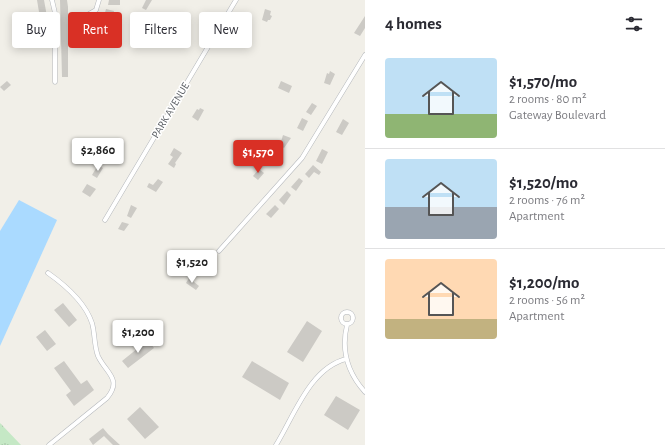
<!DOCTYPE html>
<meta charset="utf-8">
<style>
:root{--surface:#fff;--page:#f2f2f3;--text:#2b2b33;--muted:#7c7c81;--line:#e1e1e2;--accent:#d93025}
body{margin:0;font-family:"Alegreya Sans",sans-serif;background:var(--page);color:var(--text);height:100vh;display:flex;flex-direction:column;font-size:15px;white-space:nowrap}
*{box-sizing:border-box;margin:0}
p{font-size:13px;color:var(--muted)}
.icon{flex:none;width:22px;height:22px;fill:none;stroke:currentColor;stroke-width:2;stroke-linecap:round;stroke-linejoin:round}
.map{position:relative;flex:1;overflow:hidden}
.panel{display:flex;flex-direction:column;background:var(--surface);width:300px}
.panel>*{flex:none}
.banner{position:absolute;left:12px;top:12px;width:293px;height:36px;display:flex;gap:8px}
.price{position:absolute;translate:-50% -34px;padding:0 9px;border-radius:4px;background:#fff;color:#222;font-size:13px;line-height:26px;filter:drop-shadow(0 1px 2px #0008)}
.price::after{content:'';position:absolute;left:50%;top:24px;width:12px;height:9px;margin-left:-6px;background:inherit;clip-path:polygon(0 0,100% 0,50% 100%)}
.price.on{background:var(--accent);color:#fff}
ul{padding:0;list-style:none}
li{display:flex;align-items:center;gap:12px;height:100px;padding:0 20px}
li+li{border-top:1px solid var(--line)}
li span{display:grid;place-items:center;flex:none;width:112px;height:80px;border-radius:4px;color:#555}
li>.icon{margin-inline-start:auto}
span .icon{width:48px;height:48px;fill:#fffc;stroke-width:1}
li b{font-size:17px}
h2{display:flex;justify-content:space-between;align-items:center;height:48px;padding:0 20px;font-size:17px}
.chip{padding:0 14px;border-radius:4px;background:var(--surface);box-shadow:0 2px 10px #0003;font-size:14px;line-height:36px}
.chip.on{background:var(--accent);color:#fff}
main{display:flex;flex:1;min-height:0}
.map>svg:first-child{display:block}
.grass{fill:url(#grass-tufts)}
.water{fill:#aadaff}
.building{fill:#cccac5}
.lines{fill:none;stroke-linecap:round;stroke-linejoin:round}
.minor-casing{stroke:#b5b8bc;stroke-width:5}
.minor{stroke:#fff;stroke-width:4}
.labels{text-anchor:middle;stroke-width:3;stroke-linejoin:round;paint-order:stroke}
.street-label{font-size:11px;fill:#5f6368;stroke:#fff}
</style>
<main>
<div class="map">
<svg width="365" height="445" viewBox="0 0 365 445">
<defs>
<pattern id="grass-tufts" width="24" height="20" patternUnits="userSpaceOnUse"><rect width="24" height="20" fill="#c5e8c5"/><path d="M3 7l-1-3M5 7V3M7 7l1-3M15 17l-1-3M17 17v-4M19 17l1-3" fill="none" stroke="#a3c0a4"/></pattern>
</defs>
<rect width="100%" height="100%" fill="#f1efe8"/>
<!-- grass -->
<path class="grass" d="M0,423L21,445H0Z"/>
<!-- water -->
<path class="water" d="M19,200L57,220L0,346V231Z"/>
<!-- building -->
<path class="building" d="M37,0H44L48,22L41,24Z
M60,0H67L68,7V77H62Z
M109,0H120V5H108Z
M146,0H152L146,10L142,8Z
M106,9L114,11L113,15H111V17L104,16Z
M265,9L271,11L270,15L272,16L270,20H268L267,22L262,20Z
M136,15L141,18L134,28L130,25Z
M365,16V28L360,36L354,33Z
M79,28H87L86,37L79,39Z
M330,71L335,74L330,85L324,83L327,73L329,74Z
M7,81L11,85L4,91L0,87Z
M281,81L292,86L289,93L278,88Z
M312,103L317,106L311,115L306,112Z
M200,108L204,110L198,121L192,117L197,109L199,110Z
M302,118L308,121L303,131L297,128Z
M343,119L349,123L342,135L336,132Z
M283,135L291,138L284,148L280,145Z
M174,148L182,153L175,163L176,164L174,168L168,164L173,157L170,155Z
M322,149L328,152L322,164L316,161Z
M98,165L103,168L97,178L92,175Z
M313,165L321,172L319,175L314,172L309,178L305,174Z
M259,169L264,173L258,180L253,176Z
M299,178L303,181L296,191L291,187Z
M158,179L163,182L156,192L147,187L149,183L153,185Z
M87,184L96,189L90,197L82,192Z
M287,191L291,195L284,205L279,200Z
M131,205L137,208L131,218L127,216Z
M275,205L279,209L271,218L266,214Z
M122,222L129,224L124,231L118,229Z
M189,278L199,286L196,290L186,283Z
M63,303L77,320L69,327L54,310Z
M307,321L322,331L303,362L287,352Z
M45,330L56,344L47,351L36,337Z
M148,340L154,348L128,368L122,361Z
M64,361L81,384L87,380L94,390L74,406L66,395L71,391L54,368Z
M252,361L289,383L280,400L242,377Z
M336,396L360,410L348,430L324,415Z
M140,407L159,427L145,439L127,419Z
M103,428L108,434L120,445H113L104,436L93,445L89,439Z"/>
<g class="lines">
<!-- minor casing -->
<g class="minor-casing">
<path id="minor" d="M52,0L55,13V82
M89,14L96,10L99,0
M105,220L236,0
M219,251L302,158L365,55
M48,273C65,285 85,302 92,323C95,333 94,346 98,356C105,372 123,379 107,398L49,445
M341 318a6 6 0 1 1 12 0a6 6 0 1 1-12 0Z
M347,325C341,350 347,372 365,392
M276,445C294,416 310,368 346,359"/>
</g>
<!-- minor -->
<use href="#minor" class="minor"/>
</g>
<g class="labels">
<!-- street labels -->
<g class="street-label">
<text transform="translate(170 110) rotate(-59)" y="4">PARK AVENUE</text>
</g>
</g>
</svg>
<b class="price" style="left:98px;top:172px">$2,860</b>
<b class="price on" style="left:258px;top:174px">$1,570</b>
<b class="price" style="left:192px;top:284px">$1,520</b>
<b class="price" style="left:138px;top:354px">$1,200</b>
<div class="banner">
<a class="chip">Buy</a>
<a class="chip on">Rent</a>
<a class="chip">Filters</a>
<a class="chip">New</a>
</div>
</div>
<section class="panel">
<h2>4 homes<svg class="icon" aria-label="filters" viewBox="0 0 24 24"><path d="M4 7h16M4 17h16"/><circle cx="9" cy="7" r="2"/><circle cx="15" cy="17" r="2"/></svg></h2>
<ul>
<li><span style="background:linear-gradient(#bfe0f5 70%,#8fb573 0)"><svg class="icon" aria-label="home" viewBox="0 0 24 24"><path d="M3 11l9-7 9 7M6 9v11h12V9"/></svg></span><div><b>$1,570/mo</b><p>2 rooms · 80 m²</p><p>Gateway Boulevard</p></div></li>
<li><span style="background:linear-gradient(#bfe0f5 60%,#9aa5b1 0)"><svg class="icon" aria-label="home" viewBox="0 0 24 24"><path d="M3 11l9-7 9 7M6 9v11h12V9"/></svg></span><div><b>$1,520/mo</b><p>2 rooms · 76 m²</p><p>Apartment</p></div></li>
<li><span style="background:linear-gradient(#ffd9b3 75%,#c2b280 0)"><svg class="icon" aria-label="home" viewBox="0 0 24 24"><path d="M3 11l9-7 9 7M6 9v11h12V9"/></svg></span><div><b>$1,200/mo</b><p>2 rooms · 56 m²</p><p>Apartment</p></div></li>
</ul>
</section>
</main>
